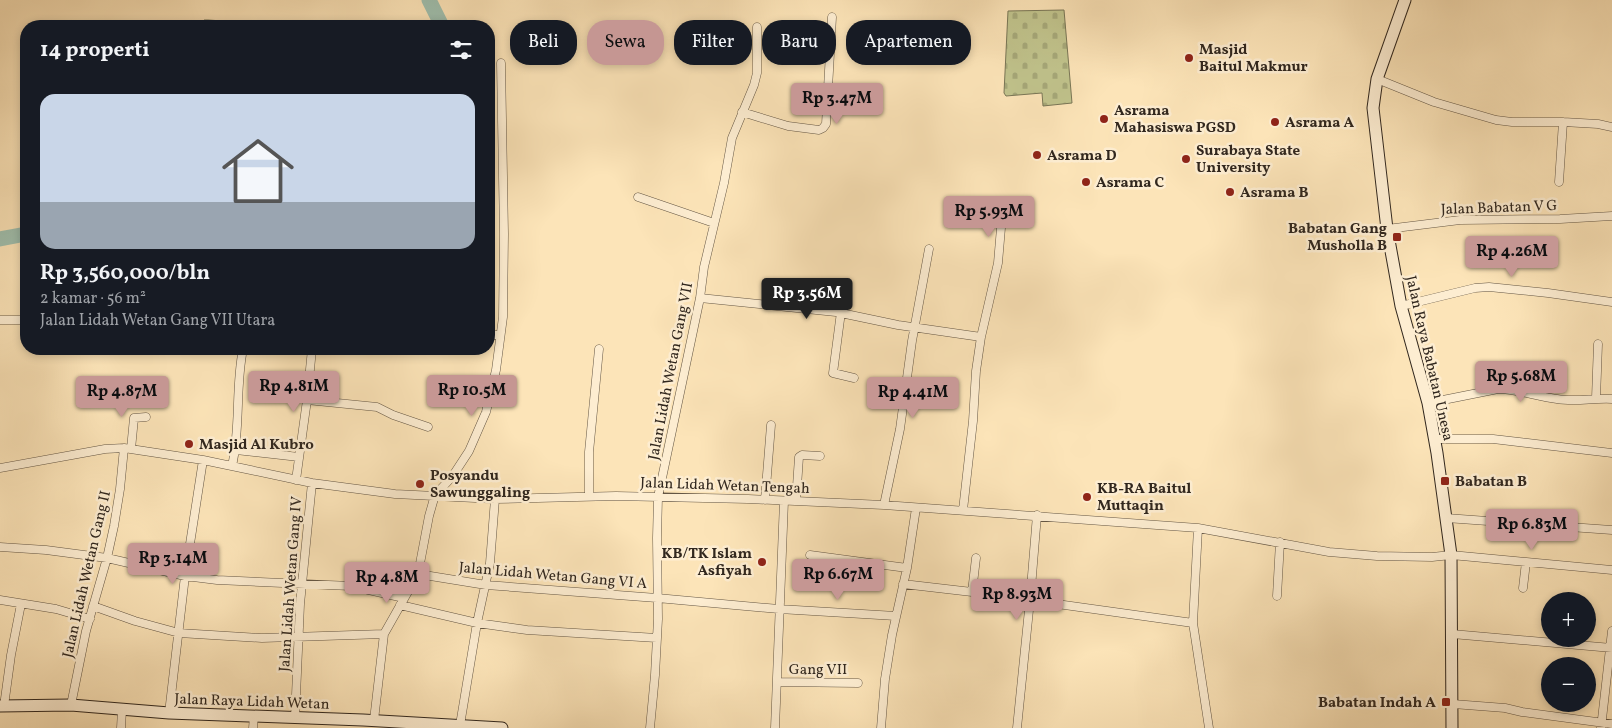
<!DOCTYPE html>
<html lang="id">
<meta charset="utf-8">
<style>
:root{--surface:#171b24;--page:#242831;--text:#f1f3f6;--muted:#9ea1a6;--line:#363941;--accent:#c59692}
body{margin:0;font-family:Vollkorn,serif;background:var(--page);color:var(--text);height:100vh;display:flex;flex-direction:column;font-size:19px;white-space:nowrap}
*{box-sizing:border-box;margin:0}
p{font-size:16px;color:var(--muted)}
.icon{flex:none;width:28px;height:28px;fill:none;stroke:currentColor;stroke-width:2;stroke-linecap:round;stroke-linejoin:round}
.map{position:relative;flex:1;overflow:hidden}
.panel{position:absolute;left:20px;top:20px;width:475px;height:335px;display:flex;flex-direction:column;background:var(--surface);border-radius:20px;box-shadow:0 2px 8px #0003}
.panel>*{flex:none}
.top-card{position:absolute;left:510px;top:20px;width:475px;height:45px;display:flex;gap:10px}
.buttons{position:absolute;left:1541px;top:592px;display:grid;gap:10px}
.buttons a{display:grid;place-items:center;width:55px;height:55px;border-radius:50%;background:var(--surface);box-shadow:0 2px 8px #0003;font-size:25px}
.price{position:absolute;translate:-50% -42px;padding:0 11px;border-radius:5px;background:var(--accent);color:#111;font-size:16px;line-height:32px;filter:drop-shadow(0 1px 2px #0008)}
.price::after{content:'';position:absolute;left:50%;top:30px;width:15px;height:11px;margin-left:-8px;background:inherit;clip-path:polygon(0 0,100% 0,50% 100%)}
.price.on{background:#222;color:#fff}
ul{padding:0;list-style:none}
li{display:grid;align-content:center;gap:10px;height:265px;padding:0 20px}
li+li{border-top:1px solid var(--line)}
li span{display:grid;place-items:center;height:155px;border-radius:15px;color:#555}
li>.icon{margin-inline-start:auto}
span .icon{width:90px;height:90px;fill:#fffc;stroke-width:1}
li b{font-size:21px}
h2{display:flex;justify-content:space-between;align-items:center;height:60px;padding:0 20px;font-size:21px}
.pill{padding:0 18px;border-radius:20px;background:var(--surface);box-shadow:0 2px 8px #0003;font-size:18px;line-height:45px}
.pill.on{background:var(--accent);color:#111}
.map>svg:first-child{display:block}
.cemetery{fill:url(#cemetery-stones);stroke:#797656}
.pitch{fill:#c1c48d;stroke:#797656}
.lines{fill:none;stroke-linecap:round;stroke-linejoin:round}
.river{stroke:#9fbfae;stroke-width:15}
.minor-casing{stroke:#645644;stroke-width:9}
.secondary-casing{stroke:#31271e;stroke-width:13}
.minor{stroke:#fdedd1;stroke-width:8}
.secondary{stroke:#fdedd1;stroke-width:11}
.poi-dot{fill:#8f2418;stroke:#fdedd1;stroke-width:2}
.labels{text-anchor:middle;stroke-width:5;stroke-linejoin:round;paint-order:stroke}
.poi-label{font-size:15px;font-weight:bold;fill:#31271e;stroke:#fdedd1;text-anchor:start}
.street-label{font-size:15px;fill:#31271e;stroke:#fdedd1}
</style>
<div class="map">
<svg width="1612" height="728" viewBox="0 0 1612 728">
<defs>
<pattern id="cemetery-stones" width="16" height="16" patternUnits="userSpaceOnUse" patternTransform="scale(1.25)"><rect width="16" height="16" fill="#c1c48d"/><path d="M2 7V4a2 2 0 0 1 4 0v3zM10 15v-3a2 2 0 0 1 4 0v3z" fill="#a6a879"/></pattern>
</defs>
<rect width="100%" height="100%" fill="#fce4b8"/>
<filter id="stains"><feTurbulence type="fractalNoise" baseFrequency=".004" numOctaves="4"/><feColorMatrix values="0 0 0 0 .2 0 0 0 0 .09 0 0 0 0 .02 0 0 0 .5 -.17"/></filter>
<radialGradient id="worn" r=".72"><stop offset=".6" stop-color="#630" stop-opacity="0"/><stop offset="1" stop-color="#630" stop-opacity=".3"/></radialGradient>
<!-- cemetery -->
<path class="cemetery" d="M1064,10L1072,103L1043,106L1042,93L1006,96L1004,93L1008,11Z"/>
<!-- pitch -->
<path class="pitch" d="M204,20H208L294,26H204Z"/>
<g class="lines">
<!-- river -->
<path class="river" d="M429,0L442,26
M0,239L26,234"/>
<!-- minor casing -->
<g class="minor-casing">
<path id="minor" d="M1377,79L1434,102L1496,120L1512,122H1563L1598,124L1612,127
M742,112L788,126L819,130L823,128L826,124L832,17
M1559,182L1563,122
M638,197L714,223
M1387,229L1460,220L1560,219L1612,216
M700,298L836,312L898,325L981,337
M1401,306L1475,288L1489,287L1548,293L1612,302
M841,312L833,373L854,378
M0,320H26
M489,335H500
M1596,398L1598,344
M307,400L377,407L393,415L428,427
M1428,403L1498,389C1518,389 1537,397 1557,399C1575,402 1593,398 1612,399
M1435,439H1493L1612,453
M131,449L134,418L146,417
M236,450L299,457
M232,466C241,427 235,388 243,349
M0,468L105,449L124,448L203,460L312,483L395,494L495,499L616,496L748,499L884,505L1198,528L1329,552L1377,556L1432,557L1451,555L1612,570
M296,480L307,400L312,349
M589,496V452L599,349
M765,500L771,425
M796,501L799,457L802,455L820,456
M884,505L900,429L912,341L929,249
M963,510L973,421L976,371L981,337L998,263L1002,216
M1446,518L1612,530
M1198,528L1193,623L1209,728
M0,547L46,550L107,558L185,576L217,580L351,586L404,598
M810,555L907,568
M418,574L486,585L657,598L779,609L896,616
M903,584L972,592L1193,623
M1523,588L1526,562
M972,592L976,558
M1277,596L1280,542
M0,600L56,609L90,619
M400,605L477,623L527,630L657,638
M93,606L135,621L179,633L262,638L384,634
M1452,634L1612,648
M777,682L858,683
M1453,704L1505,708L1522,712L1612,724
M71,705L86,631L107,558L114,526L120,489L124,448
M4,706L11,655L21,604
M169,713L185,576L203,460
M295,718L300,604L312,483
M374,720L384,634L418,574L429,516L435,495L452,477L469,451L486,412L496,370L503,317L504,234L501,63
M460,725L477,623L490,563L495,499
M121,728L122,710
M253,728L254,716
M650,728L655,675L658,619L657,538L658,497L700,298L704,267L724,183L732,138L754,85L757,73V27
M775,728L784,501
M881,728L885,679L892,635L907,568L916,508
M1017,728L1030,600L1037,515
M1601,728L1612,631"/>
</g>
<!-- secondary casing -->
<g class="secondary-casing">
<path id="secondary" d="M1405,0L1377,79L1373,108L1387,229L1401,306L1428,403L1437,453L1451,555L1452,728
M0,706L71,705L169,713L363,720L502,728"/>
</g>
<!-- minor -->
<use href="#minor" class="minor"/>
<!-- secondary -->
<use href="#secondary" class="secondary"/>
</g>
<!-- markers -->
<g class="poi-dot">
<circle cx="1189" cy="58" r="5"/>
<circle cx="1104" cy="119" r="5"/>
<circle cx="1275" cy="122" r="5"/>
<circle cx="1037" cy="155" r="5"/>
<circle cx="1186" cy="159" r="5"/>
<circle cx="1086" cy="182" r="5"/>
<circle cx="1230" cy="192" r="5"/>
<rect x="1392" y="232" width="10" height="10" rx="2.5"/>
<circle cx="189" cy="444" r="5"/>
<rect x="1440" y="476" width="10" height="10" rx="2.5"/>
<circle cx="420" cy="484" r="5"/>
<circle cx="1087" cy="497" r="5"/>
<circle cx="762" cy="562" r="5"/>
<rect x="1441" y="697" width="10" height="10" rx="2.5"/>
</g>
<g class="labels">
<!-- poi labels -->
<g class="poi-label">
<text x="1199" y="54">Masjid<tspan x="1199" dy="17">Baitul Makmur</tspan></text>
<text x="1114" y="115">Asrama<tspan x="1114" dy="17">Mahasiswa PGSD</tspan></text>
<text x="1285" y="127">Asrama A</text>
<text x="1196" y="155">Surabaya State<tspan x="1196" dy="17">University</tspan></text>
<text x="1047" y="160">Asrama D</text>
<text x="1096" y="187">Asrama C</text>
<text x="1240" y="197">Asrama B</text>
<text x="1387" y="233" text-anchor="end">Babatan Gang<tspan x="1387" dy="17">Musholla B</tspan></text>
<text x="199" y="449">Masjid Al Kubro</text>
<text x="430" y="480">Posyandu<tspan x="430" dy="17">Sawunggaling</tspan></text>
<text x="1455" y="486">Babatan B</text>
<text x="1097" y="493">KB-RA Baitul<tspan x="1097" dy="17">Muttaqin</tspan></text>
<text x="752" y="558" text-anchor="end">KB/TK Islam<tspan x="752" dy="17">Asfiyah</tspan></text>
<text x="1436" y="707" text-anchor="end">Babatan Indah A</text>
</g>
<!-- street labels -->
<g class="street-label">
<text transform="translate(1499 207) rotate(-2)" y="5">Jalan Babatan V G</text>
<text transform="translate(1430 358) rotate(77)" y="5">Jalan Raya Babatan Unesa</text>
<text transform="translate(670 371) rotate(-79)" y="5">Jalan Lidah Wetan Gang VII</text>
<text transform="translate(725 485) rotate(2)" y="5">Jalan Lidah Wetan Tengah</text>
<text transform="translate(86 574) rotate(-77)" y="5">Jalan Lidah Wetan Gang II</text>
<text transform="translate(553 575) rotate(5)" y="5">Jalan Lidah Wetan Gang VI A</text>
<text transform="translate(290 584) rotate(-86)" y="5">Jalan Lidah Wetan Gang IV</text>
<text x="818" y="674">Gang VII</text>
<text transform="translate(252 701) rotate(2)" y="5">Jalan Raya Lidah Wetan</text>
</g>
</g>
<rect width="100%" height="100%" filter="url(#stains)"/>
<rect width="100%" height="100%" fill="url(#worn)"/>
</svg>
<div class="buttons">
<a>+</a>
<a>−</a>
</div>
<b class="price" style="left:837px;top:125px">Rp 3.47M</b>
<b class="price" style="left:989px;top:238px">Rp 5.93M</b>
<b class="price" style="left:1512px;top:278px">Rp 4.26M</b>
<b class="price on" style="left:807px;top:320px">Rp 3.56M</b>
<b class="price" style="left:1521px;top:403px">Rp 5.68M</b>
<b class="price" style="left:294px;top:413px">Rp 4.81M</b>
<b class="price" style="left:472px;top:417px">Rp 10.5M</b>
<b class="price" style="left:122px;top:418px">Rp 4.87M</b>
<b class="price" style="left:913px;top:419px">Rp 4.41M</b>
<b class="price" style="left:1532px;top:551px">Rp 6.83M</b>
<b class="price" style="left:173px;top:585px">Rp 3.14M</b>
<b class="price" style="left:838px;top:601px">Rp 6.67M</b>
<b class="price" style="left:387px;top:604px">Rp 4.8M</b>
<b class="price" style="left:1017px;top:621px">Rp 8.93M</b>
<div class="top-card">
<a class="pill">Beli</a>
<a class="pill on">Sewa</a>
<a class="pill">Filter</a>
<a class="pill">Baru</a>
<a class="pill">Apartemen</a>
</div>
<section class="panel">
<h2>14 properti<svg class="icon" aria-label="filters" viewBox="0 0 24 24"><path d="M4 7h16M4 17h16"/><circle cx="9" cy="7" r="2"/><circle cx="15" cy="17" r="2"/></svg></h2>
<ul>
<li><span style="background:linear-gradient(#c9d6e8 70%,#9aa5b1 0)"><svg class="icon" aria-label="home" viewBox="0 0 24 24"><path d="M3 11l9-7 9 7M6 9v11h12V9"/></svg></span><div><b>Rp 3,560,000/bln</b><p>2 kamar · 56 m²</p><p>Jalan Lidah Wetan Gang VII Utara</p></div></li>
</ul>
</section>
</div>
